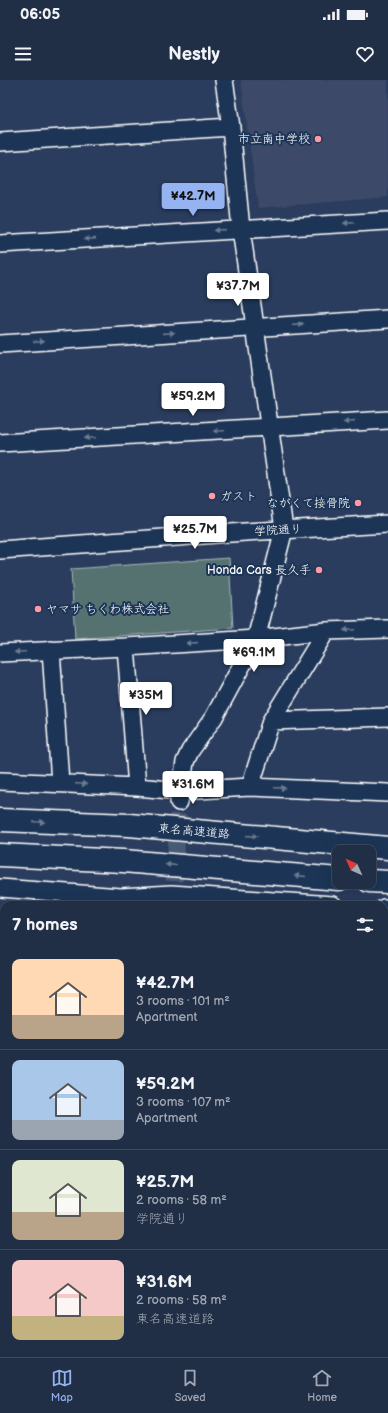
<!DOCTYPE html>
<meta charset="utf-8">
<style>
:root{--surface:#202e46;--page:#28364d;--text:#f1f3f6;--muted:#a2a8b3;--line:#3d4a5f;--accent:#95b2f1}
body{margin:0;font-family:"Balsamiq Sans","Klee One",sans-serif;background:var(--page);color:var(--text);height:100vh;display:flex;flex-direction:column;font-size:15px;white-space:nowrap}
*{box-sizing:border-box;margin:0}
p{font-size:13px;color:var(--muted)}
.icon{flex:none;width:22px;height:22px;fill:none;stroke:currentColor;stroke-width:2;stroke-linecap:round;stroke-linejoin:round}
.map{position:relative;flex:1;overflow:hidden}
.panel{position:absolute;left:0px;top:821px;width:388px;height:456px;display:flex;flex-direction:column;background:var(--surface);border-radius:12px 12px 0 0;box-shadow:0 4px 16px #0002,0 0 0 1px var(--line)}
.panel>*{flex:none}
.needle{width:26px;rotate:315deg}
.controls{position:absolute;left:332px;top:765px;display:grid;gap:8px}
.controls a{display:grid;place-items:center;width:44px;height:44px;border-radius:8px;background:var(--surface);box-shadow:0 4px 16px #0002,0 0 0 1px var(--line);font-size:20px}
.price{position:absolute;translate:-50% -34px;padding:0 9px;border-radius:4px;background:#fff;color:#222;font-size:13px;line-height:26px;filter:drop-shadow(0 1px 2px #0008)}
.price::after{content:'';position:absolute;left:50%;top:24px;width:12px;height:9px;margin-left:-6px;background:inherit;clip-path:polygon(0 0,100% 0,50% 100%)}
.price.active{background:var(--accent);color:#111}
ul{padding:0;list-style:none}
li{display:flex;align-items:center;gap:12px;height:100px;padding:0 12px}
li+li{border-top:1px solid var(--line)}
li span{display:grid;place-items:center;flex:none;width:112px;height:80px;border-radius:8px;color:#555}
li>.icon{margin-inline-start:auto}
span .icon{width:48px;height:48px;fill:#fffc;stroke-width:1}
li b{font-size:17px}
h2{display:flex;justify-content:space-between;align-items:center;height:48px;padding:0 12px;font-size:17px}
.status{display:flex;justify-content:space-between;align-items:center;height:28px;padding:0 20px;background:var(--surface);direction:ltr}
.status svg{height:11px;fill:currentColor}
header{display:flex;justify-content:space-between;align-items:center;height:52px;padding:0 12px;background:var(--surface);font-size:18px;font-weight:800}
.tabs{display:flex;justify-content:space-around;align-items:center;height:56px;border-top:1px solid var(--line);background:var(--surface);font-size:11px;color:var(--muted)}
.tabs a{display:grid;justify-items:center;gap:2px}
.tabs .active{color:var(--accent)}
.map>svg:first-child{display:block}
.built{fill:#3e4a69}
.green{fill:#567270;stroke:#aab8b8}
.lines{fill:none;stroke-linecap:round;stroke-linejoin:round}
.minor-tunnel{stroke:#4a5a76;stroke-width:17;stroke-dasharray:17 8;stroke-linecap:butt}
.minor-casing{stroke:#fff;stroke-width:20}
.highway-casing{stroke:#fff;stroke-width:25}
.minor{stroke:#1d3557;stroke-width:17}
.highway{stroke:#1d3557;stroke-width:22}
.oneway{fill:#6c7c92}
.poi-dot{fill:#ff9aa2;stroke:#1d3557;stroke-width:1.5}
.labels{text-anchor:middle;stroke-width:4;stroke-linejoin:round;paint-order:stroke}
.poi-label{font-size:12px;fill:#fff;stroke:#1d3557;text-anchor:end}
.street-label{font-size:12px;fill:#fff;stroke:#1d3557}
</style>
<div class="status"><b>06:05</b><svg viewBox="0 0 49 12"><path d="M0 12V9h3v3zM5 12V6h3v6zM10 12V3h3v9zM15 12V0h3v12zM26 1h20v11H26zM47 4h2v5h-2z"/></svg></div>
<header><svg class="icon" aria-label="menu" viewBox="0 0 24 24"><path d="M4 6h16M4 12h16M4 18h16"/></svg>Nestly<svg class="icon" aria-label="heart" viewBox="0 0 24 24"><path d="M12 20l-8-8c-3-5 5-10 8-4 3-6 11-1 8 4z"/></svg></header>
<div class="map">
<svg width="388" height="1277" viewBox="0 0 388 1277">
<rect width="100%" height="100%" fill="#2a3d5e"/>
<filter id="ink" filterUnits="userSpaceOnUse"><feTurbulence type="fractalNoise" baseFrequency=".025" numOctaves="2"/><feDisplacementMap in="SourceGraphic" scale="8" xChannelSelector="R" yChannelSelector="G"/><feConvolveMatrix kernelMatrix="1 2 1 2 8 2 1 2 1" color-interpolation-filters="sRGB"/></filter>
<g filter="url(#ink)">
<!-- built -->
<path class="built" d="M241,0H388V117L258,128Z"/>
<!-- green -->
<path class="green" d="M229,478L233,548L75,559L71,489Z
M4,947V1273H41L36,1277H0V948Z"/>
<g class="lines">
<!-- minor-tunnel -->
<path class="minor-tunnel" d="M174,801L179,722"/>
<!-- minor casing -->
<g class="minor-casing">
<path id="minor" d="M0,62L231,47
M0,164L388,141
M0,264L388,239
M0,363L388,340
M0,470L245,452L388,444
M126,567L137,707
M51,570L60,703
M0,573L126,567L256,559L326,551L388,549
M271,641L388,637
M0,701L137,707L181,711L250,707L388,713
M250,707L271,641L326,551
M179,722L185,682L190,671L214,637L256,559L284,449L241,149L231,47L224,0
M0,808L121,817L171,814L333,825
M384,828L388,829
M0,929H4
M384,933H388
M384,1035H388
M0,1080L4,1075
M384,1115H388
M384,1253L388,1250
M175,1273L177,1277
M134,1277L138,1273
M254,1277L257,1273
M352,1277L357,1273"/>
</g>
<!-- highway casing -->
<g class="highway-casing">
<path id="highway" d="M0,740L129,745L388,768
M0,775L123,781L339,799
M369,801L388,802"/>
</g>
<!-- minor -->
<use href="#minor" class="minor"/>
<!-- highway -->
<use href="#highway" class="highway"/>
</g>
<!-- one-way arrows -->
<defs><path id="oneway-solid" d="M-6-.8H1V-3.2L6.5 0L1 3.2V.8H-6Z"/></defs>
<g class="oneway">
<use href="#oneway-solid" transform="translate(349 143) rotate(177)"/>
<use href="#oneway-solid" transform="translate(219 150) rotate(176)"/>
<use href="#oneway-solid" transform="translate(90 159) rotate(176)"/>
<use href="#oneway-solid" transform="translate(298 245) rotate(-4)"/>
<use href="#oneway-solid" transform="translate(169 253) rotate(-4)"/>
<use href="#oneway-solid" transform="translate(39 261) rotate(-4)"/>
<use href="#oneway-solid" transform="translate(349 342) rotate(176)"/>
<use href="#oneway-solid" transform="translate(219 351) rotate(177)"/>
<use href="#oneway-solid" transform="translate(90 358) rotate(177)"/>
<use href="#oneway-solid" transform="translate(349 550) rotate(178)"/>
<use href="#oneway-solid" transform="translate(192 563) rotate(176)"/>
<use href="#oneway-solid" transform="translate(20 572) rotate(178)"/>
<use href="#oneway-solid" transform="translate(81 704) rotate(3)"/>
<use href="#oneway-solid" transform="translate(280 708) rotate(3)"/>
<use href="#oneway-solid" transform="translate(39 742) rotate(2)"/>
<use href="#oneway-solid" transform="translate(252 756) rotate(5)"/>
<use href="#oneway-solid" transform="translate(171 785) rotate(-175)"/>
<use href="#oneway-solid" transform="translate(300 796) rotate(-175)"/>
</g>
</g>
<!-- markers -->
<g class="poi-dot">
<circle cx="318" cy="59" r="4"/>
<circle cx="212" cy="416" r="4"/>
<circle cx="358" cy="423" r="4"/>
<circle cx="319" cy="490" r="4"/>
<circle cx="38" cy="529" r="4"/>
</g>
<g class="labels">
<!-- poi labels -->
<g class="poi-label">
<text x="310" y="63">市立南中学校</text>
<text x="220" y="420" text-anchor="start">ガスト</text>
<text x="350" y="427">ながくて接骨院</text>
<text x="311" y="494">Honda Cars 長久手</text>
<text x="46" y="533" text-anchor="start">ヤマサ ちくわ株式会社</text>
</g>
<!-- street labels -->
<g class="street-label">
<text transform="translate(278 450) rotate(-3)" y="4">学院通り</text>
<text transform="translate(194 751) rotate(5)" y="4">東名高速道路</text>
</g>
</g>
</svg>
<div class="controls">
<a><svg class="needle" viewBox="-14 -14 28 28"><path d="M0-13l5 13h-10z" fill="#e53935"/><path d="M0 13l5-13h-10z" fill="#a2a8b3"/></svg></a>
</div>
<b class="price active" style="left:193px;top:137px">¥42.7M</b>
<b class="price" style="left:238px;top:227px">¥37.7M</b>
<b class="price" style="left:193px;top:337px">¥59.2M</b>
<b class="price" style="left:195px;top:470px">¥25.7M</b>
<b class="price" style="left:254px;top:593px">¥69.1M</b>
<b class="price" style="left:146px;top:636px">¥35M</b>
<b class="price" style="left:193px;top:725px">¥31.6M</b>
<section class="panel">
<h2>7 homes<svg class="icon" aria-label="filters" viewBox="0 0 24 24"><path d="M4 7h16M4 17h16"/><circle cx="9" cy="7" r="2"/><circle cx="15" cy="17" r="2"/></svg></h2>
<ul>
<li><span style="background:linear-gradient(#ffd9b3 70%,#b9a48a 0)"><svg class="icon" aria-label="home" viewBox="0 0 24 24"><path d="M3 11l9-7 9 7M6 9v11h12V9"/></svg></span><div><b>¥42.7M</b><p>3 rooms · 101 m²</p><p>Apartment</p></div></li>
<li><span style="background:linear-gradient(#a9c7e8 75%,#9aa5b1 0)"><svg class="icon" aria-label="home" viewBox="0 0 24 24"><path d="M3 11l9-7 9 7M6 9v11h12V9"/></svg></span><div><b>¥59.2M</b><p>3 rooms · 107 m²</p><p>Apartment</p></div></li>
<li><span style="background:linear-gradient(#dfe7d0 65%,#b9a48a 0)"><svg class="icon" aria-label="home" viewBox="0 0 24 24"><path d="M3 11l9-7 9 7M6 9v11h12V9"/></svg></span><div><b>¥25.7M</b><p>2 rooms · 58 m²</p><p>学院通り</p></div></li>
<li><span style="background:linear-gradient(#f6c9c9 70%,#c2b280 0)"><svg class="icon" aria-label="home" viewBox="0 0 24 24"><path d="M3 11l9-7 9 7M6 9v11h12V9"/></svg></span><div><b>¥31.6M</b><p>2 rooms · 58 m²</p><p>東名高速道路</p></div></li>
</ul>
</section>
</div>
<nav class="tabs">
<a class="active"><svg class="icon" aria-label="map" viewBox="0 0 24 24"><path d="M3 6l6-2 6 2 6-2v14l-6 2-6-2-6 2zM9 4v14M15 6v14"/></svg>Map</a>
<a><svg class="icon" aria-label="saved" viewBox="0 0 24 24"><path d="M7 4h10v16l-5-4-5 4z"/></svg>Saved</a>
<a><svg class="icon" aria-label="home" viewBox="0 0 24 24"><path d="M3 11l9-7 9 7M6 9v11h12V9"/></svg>Home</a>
</nav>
